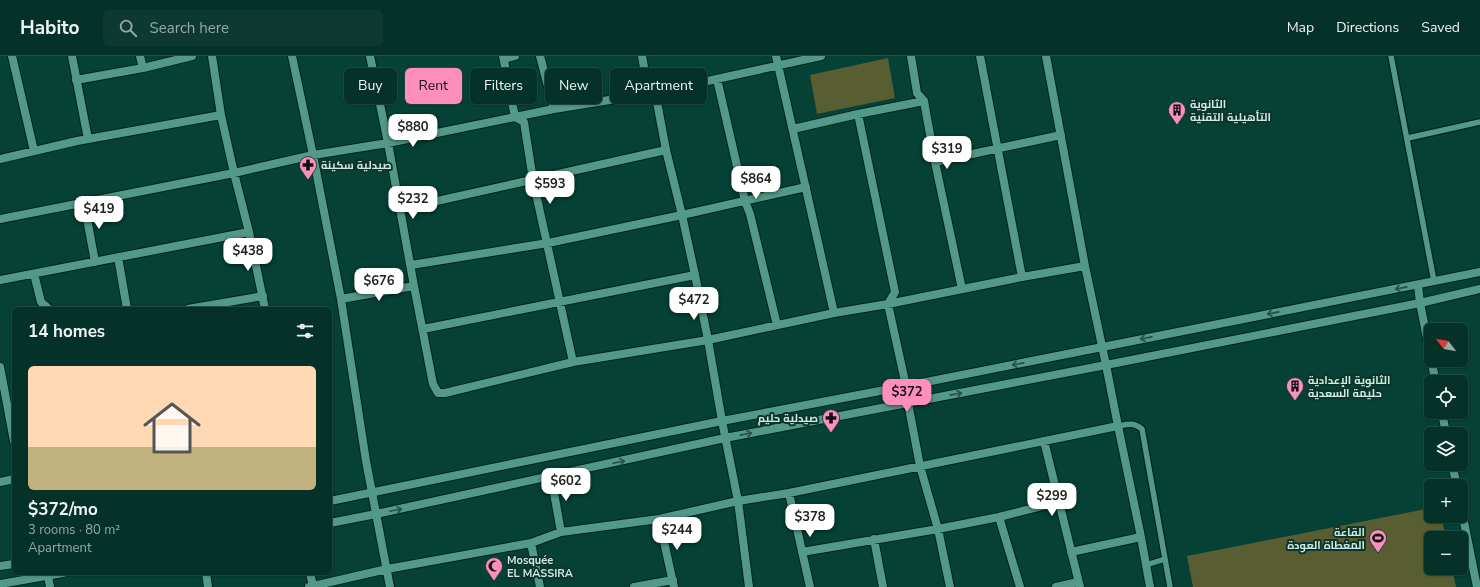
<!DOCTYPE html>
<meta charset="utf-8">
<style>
:root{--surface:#043128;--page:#0d3930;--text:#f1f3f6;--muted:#97a9a8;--line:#254c45;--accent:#fe8ebc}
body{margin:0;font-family:"Nunito Sans",Cairo,sans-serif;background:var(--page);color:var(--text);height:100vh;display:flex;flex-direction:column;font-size:15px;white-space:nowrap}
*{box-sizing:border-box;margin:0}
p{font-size:13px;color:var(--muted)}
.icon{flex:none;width:22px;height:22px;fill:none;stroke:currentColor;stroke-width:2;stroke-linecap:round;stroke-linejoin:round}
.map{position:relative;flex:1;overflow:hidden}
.sheet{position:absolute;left:12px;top:251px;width:320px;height:268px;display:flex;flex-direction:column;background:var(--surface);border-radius:6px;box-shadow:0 1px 3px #0004,0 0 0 1px var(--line)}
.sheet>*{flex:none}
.banner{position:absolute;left:344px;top:12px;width:380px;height:36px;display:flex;gap:8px}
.needle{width:26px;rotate:301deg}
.controls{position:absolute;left:1424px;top:267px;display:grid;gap:8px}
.controls a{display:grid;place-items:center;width:44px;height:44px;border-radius:6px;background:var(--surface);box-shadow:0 1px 3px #0004,0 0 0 1px var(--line);font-size:20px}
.price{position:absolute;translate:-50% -34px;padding:0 9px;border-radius:8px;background:#fff;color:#222;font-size:13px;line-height:26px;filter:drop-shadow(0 1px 2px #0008)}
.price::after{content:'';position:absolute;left:50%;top:24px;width:12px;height:9px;margin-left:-6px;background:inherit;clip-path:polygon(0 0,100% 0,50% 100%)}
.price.on{background:var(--accent);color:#111}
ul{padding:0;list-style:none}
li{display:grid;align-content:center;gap:8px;height:212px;padding:0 16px}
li+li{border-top:1px solid var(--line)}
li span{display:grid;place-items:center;height:124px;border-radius:6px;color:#555}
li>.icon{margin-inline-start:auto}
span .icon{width:72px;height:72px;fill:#fffc;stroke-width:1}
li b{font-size:17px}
h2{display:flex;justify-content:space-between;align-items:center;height:48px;padding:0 16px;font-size:17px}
.chip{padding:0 14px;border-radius:6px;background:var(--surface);box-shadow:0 1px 3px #0004,0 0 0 1px var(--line);font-size:14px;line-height:36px}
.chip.on{background:var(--accent);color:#111}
header{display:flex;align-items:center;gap:24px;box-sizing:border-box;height:56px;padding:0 20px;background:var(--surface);border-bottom:1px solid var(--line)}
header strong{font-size:19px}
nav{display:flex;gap:22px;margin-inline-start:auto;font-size:14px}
.search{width:280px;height:36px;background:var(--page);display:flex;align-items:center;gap:10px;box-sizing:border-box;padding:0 14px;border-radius:6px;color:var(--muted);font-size:15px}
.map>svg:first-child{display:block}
.garden{fill:#585e31}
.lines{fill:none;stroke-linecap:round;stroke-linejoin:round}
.service-casing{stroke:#00251d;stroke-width:8}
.minor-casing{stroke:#00251d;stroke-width:10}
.tertiary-casing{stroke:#00251d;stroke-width:10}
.service{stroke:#539987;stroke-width:5.5}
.minor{stroke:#539987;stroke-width:8}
.tertiary{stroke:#539987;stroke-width:8}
.oneway{stroke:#235247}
.labels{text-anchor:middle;stroke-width:4;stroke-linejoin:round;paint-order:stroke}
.poi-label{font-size:11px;font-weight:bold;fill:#caece2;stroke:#0e342b;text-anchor:start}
</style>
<header>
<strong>Habito</strong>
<div class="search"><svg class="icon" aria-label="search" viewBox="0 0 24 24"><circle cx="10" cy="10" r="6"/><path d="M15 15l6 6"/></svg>Search here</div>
<nav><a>Map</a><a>Directions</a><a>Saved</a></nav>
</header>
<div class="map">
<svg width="1480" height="531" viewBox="0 0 1480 531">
<rect width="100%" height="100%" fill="#054135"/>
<!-- garden -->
<path class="garden" d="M888,2L895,42L817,58L810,19Z
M1431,452V460H1441L1446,482H1431V512H1452L1456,531H1193L1187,500Z"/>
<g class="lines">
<!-- service casing -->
<g class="service-casing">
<path id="service" d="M1391,0L1434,225
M1408,82L1480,66
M1118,370C1128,368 1134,366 1142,373L1170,531
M1146,509L1165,503"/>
</g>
<!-- minor casing -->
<g class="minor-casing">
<path id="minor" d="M12,0L34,95
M72,0L88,83
M140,0L143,12
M212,0L221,59L234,117L249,176L265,253
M292,0L313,99L341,243L366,405L390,531
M370,0L388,87L414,230L433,328L438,337H445L573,306L708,284L834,257L888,248L1022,221L1085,210
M503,0L515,61L524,66L533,124L573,306
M540,0L554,53
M776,0L834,257
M911,0L917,37L924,45L935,106L962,233
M980,0L1022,221
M1046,0L1085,210L1106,309L1118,370L1141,481L1150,531
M504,3L515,0
M717,23L745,145L750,158L777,269
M76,24L143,12L192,0
M858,58L895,236L888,248L906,330
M793,73L858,58L924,45
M0,103L77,85L221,59
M935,106L1061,79
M84,146L95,206
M401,153L666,94
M0,163L234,117L313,99L388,87L554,53L653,37L821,0
M118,201L127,253
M411,209L548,187L682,159L806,131
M34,218L41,246L49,253
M0,224L249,176
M1418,229L1420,247L1431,302
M341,243L414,230
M188,253L263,240
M423,273L695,219
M1431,304L1436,326
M0,311L14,385
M908,347L920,410L938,473L950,531
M1442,356L1446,378
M1044,385L1080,531
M1452,408L1457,430
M551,420L561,476
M0,426L14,423
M789,437L810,531
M1461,451L1477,531
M999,461L1020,531
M659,463L674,531
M874,483L883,531
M531,487L540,531
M802,496L938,473L999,461L1058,446
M1071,496L1141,481
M206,517L208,531
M310,517L313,530
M48,520L50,531
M309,531L387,513L531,487L561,476L659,463L738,445L789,437L1118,370
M634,531L673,524
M1056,531L1078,526"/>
</g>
<!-- tertiary casing -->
<g class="tertiary-casing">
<path id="tertiary" d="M642,0L647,28L657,46L666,94L682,159L695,219L708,284L722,365L738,445L749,531
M330,445L722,365L906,330L1480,216
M330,467L376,458L725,382L1106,309L1420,247L1480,233
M0,510L14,508
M0,528L63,517"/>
</g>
<!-- service -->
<use href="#service" class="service"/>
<!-- minor -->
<use href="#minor" class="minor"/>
<!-- tertiary -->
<use href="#tertiary" class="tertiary"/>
</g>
<!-- one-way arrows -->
<defs><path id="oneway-shaft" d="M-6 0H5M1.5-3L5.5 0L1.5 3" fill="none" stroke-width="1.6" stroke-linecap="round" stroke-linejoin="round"/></defs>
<g class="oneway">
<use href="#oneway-shaft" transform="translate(1401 232) rotate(169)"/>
<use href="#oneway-shaft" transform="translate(1273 257) rotate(169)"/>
<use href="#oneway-shaft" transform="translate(1146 282) rotate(169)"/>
<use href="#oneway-shaft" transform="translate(1018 308) rotate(169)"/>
<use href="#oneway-shaft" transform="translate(956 338) rotate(-11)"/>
<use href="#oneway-shaft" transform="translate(746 378) rotate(-11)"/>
<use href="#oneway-shaft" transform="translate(619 406) rotate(-12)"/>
<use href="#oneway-shaft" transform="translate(396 454) rotate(-12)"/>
</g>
<!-- icons -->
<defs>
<g id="building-pin" transform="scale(0.9)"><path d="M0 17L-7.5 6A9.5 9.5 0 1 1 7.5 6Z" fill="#fe8ebc" stroke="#0e342b"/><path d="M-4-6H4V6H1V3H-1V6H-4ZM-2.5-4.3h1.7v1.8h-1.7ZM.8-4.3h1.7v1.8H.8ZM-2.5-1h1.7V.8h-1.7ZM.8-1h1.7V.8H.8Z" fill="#111"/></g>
<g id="pharmacy-pin" transform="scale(0.9)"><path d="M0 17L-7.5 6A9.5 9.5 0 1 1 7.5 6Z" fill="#fe8ebc" stroke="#0e342b"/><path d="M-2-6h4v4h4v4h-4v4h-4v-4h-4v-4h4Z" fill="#111"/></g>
<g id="stadium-pin" transform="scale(0.9)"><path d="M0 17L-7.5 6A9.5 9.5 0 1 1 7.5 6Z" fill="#fe8ebc" stroke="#0e342b"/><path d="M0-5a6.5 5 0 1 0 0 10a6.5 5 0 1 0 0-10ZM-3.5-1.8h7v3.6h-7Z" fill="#111"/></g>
<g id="mosque-pin" transform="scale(0.9)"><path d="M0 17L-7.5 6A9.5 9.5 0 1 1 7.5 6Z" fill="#fe8ebc" stroke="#0e342b"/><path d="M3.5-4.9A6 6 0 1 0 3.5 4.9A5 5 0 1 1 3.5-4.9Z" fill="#111"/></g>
</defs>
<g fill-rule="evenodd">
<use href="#building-pin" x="1177" y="54"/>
<use href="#pharmacy-pin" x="308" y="109"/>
<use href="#building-pin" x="1295" y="330"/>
<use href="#pharmacy-pin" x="831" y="362"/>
<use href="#stadium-pin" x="1378" y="482"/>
<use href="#mosque-pin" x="494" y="510"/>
</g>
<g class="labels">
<!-- poi labels -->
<g class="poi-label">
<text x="1190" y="52">الثانوية<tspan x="1190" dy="13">التأهيلية التقنية</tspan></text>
<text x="321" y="113">صيدلية سكينة</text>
<text x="1308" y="328">الثانوية الإعدادية<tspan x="1308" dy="13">حليمة السعدية</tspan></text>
<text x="818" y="366" text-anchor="end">صيدلية حليم</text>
<text x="1365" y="480" text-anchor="end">القاعة<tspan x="1365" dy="13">المغطاة العودة</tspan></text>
<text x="507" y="508">Mosquée<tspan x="507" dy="13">EL MASSIRA</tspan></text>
</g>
</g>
</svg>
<div class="controls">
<a><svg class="needle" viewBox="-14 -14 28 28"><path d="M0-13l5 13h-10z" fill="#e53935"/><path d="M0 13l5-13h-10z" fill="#97a9a8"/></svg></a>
<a><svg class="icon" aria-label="locate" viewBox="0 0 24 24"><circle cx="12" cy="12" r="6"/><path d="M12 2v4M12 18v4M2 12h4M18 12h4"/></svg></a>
<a><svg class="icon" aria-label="layers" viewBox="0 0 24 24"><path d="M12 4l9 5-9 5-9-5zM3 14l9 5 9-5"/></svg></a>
<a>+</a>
<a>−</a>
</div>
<b class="price" style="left:413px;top:92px">$880</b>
<b class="price" style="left:947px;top:114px">$319</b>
<b class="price" style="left:756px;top:144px">$864</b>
<b class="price" style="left:550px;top:149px">$593</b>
<b class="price" style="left:413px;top:164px">$232</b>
<b class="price" style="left:99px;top:174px">$419</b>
<b class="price" style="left:248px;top:216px">$438</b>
<b class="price" style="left:379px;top:246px">$676</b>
<b class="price" style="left:694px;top:265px">$472</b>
<b class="price on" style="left:907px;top:357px">$372</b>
<b class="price" style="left:566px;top:446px">$602</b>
<b class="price" style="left:1052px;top:461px">$299</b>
<b class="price" style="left:810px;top:482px">$378</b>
<b class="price" style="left:677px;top:495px">$244</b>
<div class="banner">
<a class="chip">Buy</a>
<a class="chip on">Rent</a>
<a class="chip">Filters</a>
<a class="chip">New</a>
<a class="chip">Apartment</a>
</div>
<section class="sheet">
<h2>14 homes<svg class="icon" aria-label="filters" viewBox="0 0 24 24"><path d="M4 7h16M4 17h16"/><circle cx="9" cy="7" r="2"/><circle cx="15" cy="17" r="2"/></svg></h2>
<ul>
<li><span style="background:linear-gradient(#ffd9b3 65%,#c2b280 0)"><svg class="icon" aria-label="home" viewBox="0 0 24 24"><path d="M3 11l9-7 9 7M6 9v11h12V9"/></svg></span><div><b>$372/mo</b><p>3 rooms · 80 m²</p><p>Apartment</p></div></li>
</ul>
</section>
</div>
